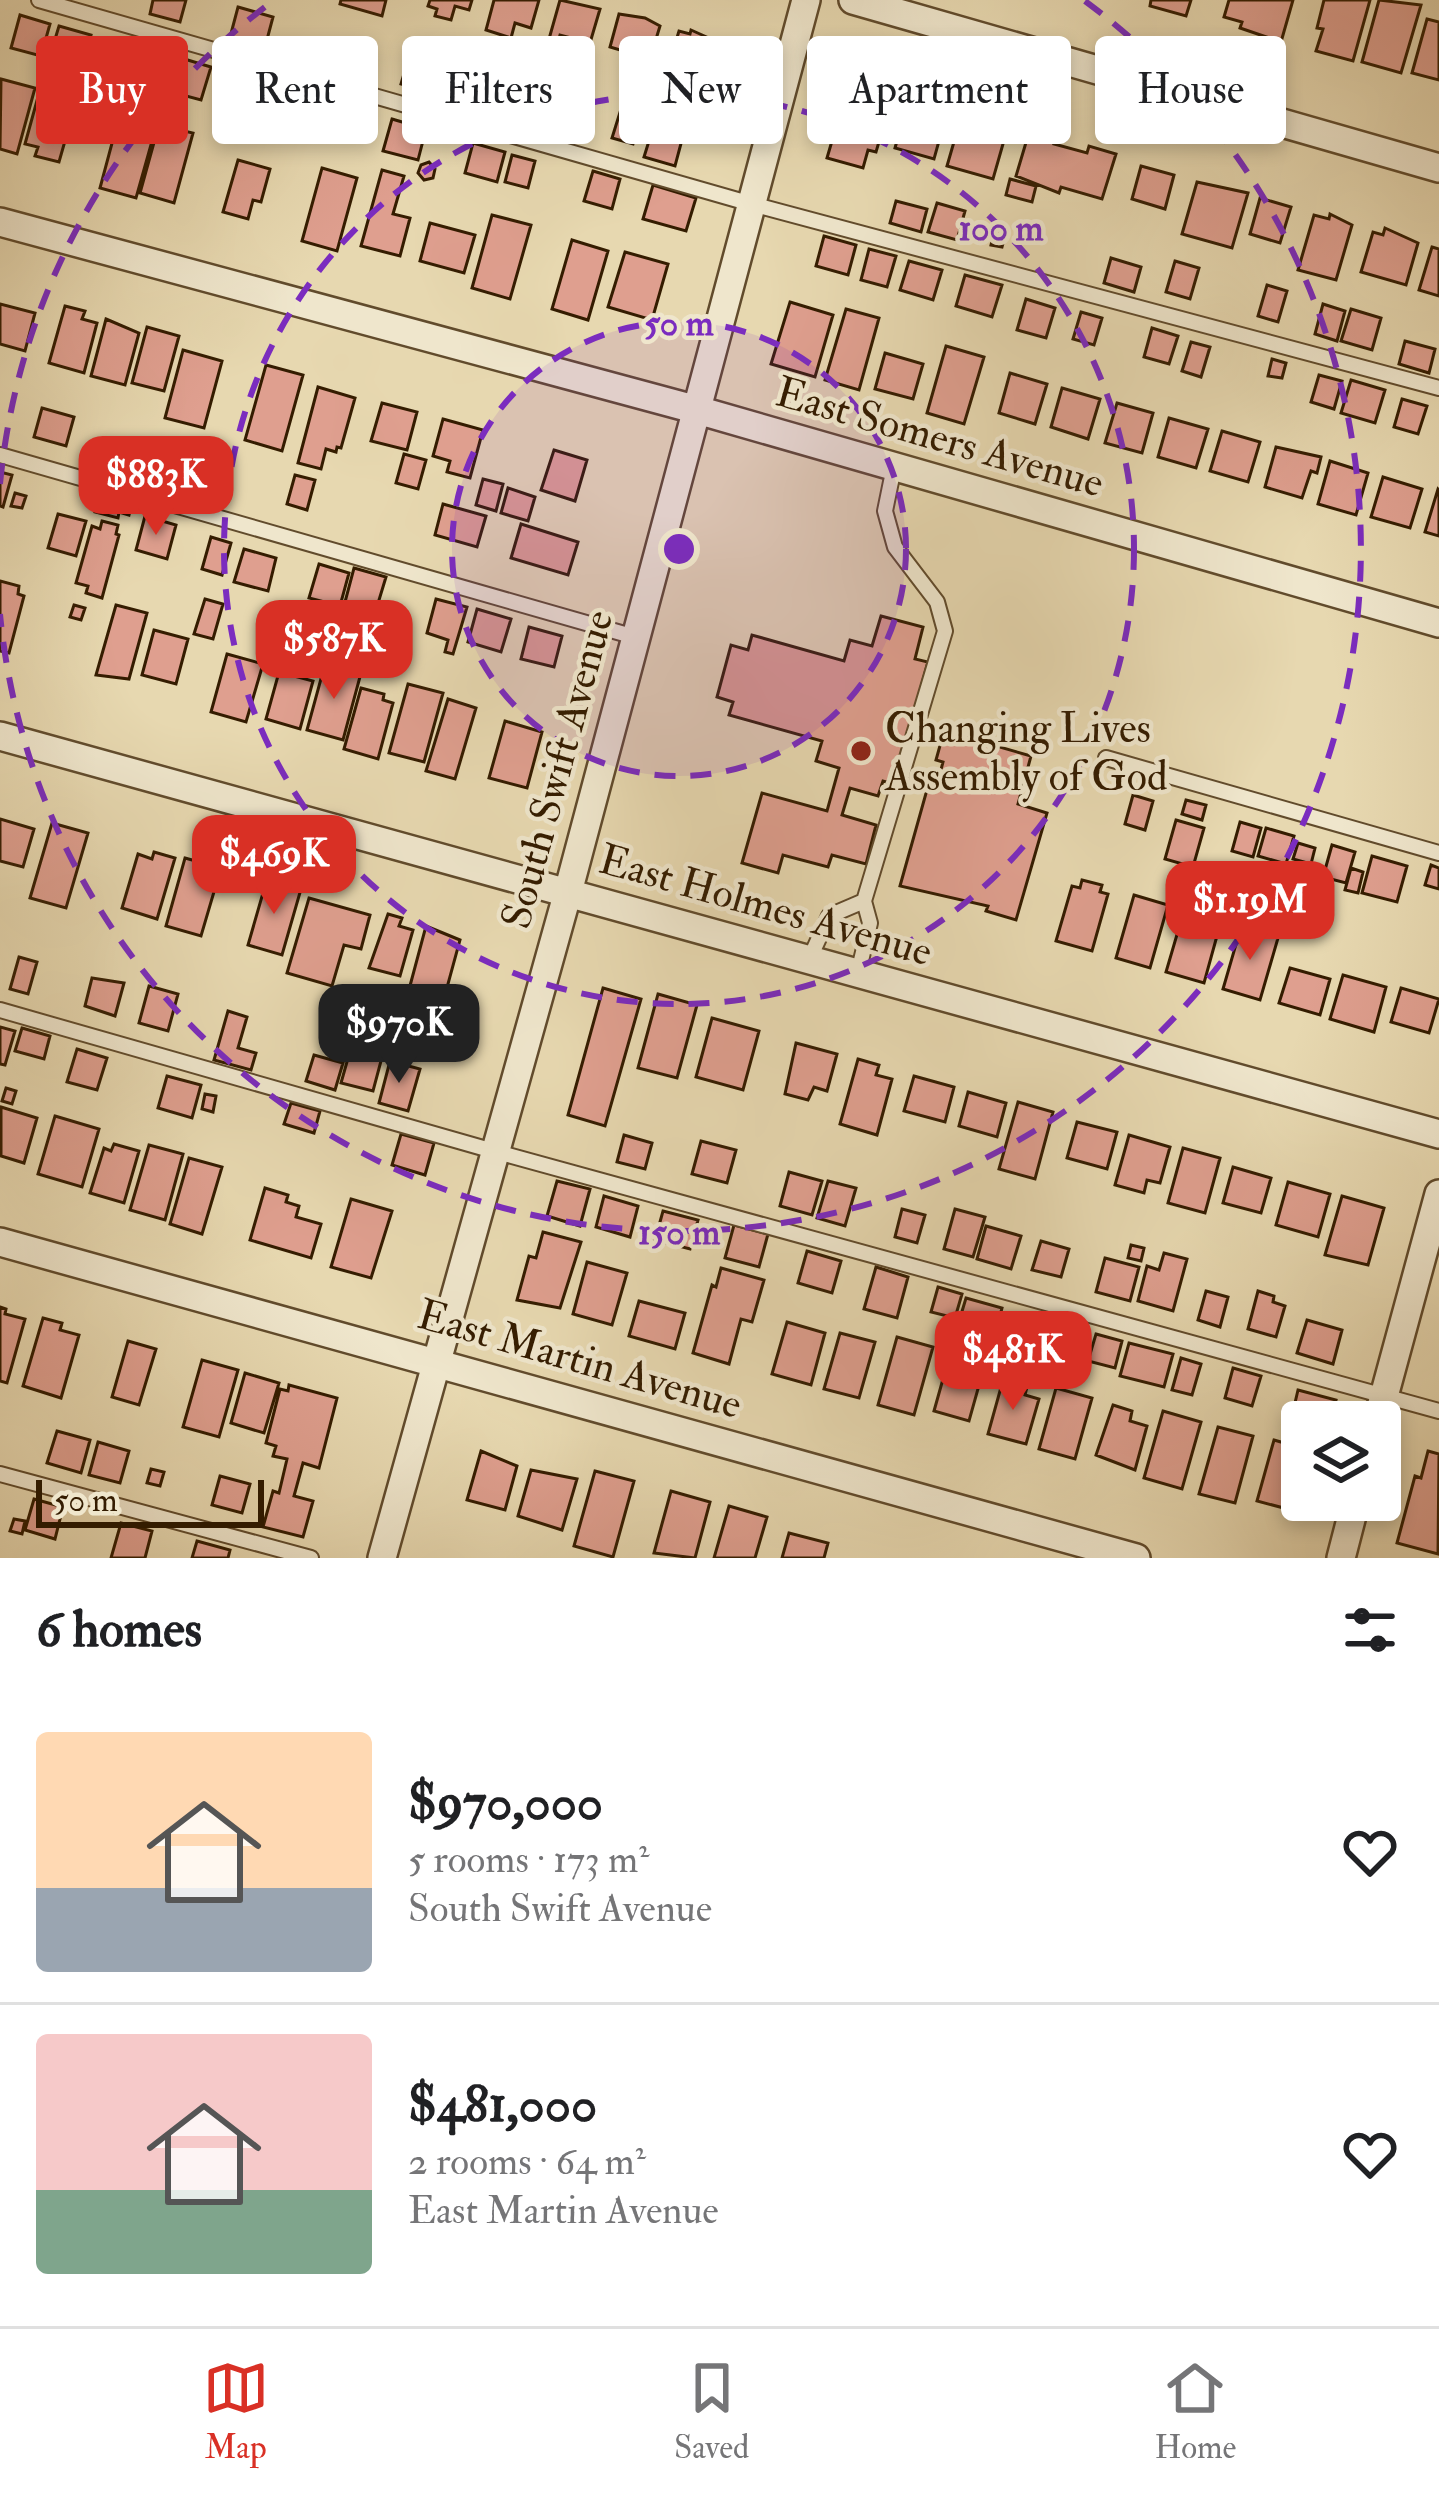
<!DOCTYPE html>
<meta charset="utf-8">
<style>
:root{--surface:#fff;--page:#f2f2f2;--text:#202124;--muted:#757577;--line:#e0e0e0;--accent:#d93025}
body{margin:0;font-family:"IM FELL Double Pica",serif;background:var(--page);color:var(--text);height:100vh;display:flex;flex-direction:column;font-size:45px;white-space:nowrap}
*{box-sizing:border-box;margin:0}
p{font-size:39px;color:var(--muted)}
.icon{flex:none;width:66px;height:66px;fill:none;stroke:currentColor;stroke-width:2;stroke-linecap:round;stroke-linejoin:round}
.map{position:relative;height:1558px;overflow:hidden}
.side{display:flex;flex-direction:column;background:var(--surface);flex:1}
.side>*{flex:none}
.guide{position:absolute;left:36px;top:36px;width:1368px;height:108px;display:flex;gap:24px}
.controls{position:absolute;left:1281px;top:1401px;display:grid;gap:24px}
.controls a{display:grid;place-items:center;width:120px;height:120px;border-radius:12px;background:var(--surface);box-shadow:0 6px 18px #0003;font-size:60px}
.scale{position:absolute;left:36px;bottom:30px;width:228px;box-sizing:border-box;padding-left:12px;border:6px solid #341c00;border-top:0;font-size:33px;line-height:42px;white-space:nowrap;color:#341c00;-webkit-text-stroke:9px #efe6cc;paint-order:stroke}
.price{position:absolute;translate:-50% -102px;padding:0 27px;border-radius:24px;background:var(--accent);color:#fff;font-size:39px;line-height:78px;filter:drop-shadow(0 3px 6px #0008)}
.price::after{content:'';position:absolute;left:50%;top:72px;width:36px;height:27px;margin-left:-18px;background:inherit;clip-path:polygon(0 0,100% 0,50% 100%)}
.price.current{background:#222;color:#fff}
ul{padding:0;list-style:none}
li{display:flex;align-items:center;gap:36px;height:300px;padding:0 36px}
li+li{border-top:3px solid var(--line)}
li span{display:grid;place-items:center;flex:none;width:336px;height:240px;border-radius:12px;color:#555}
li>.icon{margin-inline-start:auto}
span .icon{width:144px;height:144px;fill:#fffc;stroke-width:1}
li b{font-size:51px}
h2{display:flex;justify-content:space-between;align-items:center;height:144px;padding:0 36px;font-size:51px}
.tag{padding:0 42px;border-radius:12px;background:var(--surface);box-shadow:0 6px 18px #0003;font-size:42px;line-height:108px}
.tag.current{background:var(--accent);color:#fff}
.tab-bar{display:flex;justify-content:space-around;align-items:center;height:168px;border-top:3px solid var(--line);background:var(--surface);font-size:33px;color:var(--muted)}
.tab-bar a{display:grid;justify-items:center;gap:6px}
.tab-bar .current{color:var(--accent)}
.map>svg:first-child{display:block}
.building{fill:#df9f8f;stroke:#341c00;stroke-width:3}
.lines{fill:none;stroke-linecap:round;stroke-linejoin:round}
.service-casing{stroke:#614b2c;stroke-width:18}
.minor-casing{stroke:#614b2c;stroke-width:32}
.service{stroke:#efe6cc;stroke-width:14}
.minor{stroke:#efe6cc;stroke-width:27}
.ring{fill:none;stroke:#7b2cbf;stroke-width:6;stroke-dasharray:21 15}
.poi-dot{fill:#8f2418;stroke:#efe6cc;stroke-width:4.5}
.labels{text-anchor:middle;stroke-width:9;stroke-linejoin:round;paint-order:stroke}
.street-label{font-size:42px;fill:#341c00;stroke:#efe6cc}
.poi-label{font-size:42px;fill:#341c00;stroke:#efe6cc;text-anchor:start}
.centre{fill:#7b2cbf;stroke:#efe6cc;stroke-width:6}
.ring-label{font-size:36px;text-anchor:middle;font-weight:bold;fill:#7b2cbf;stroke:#efe6cc;stroke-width:9;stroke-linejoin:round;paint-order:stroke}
</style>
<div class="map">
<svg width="1439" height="1558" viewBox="0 0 1439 1558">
<rect width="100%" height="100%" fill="#e7d8b0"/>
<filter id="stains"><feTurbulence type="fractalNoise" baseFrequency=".00167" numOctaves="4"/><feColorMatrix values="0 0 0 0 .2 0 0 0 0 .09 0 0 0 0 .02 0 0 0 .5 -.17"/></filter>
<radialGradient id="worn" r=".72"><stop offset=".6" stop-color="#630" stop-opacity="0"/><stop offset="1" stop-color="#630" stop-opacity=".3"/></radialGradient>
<!-- building -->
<path class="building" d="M153,0H186L180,22L150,14Z
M341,0H386L382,16L340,4Z
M430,0H472L469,10L455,6L451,20L435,16L437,9L428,6Z
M494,0H539L531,28L515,23L511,38L486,30Z
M560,0L600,9L590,43L560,35L558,42L549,39Z
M1151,0H1191L1186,16L1150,6Z
M1229,0H1293L1281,42L1240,28L1242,22L1224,17Z
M1324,0H1370L1353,61L1316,51L1323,29L1317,28Z
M1379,0L1421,5L1401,73L1362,62Z
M238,7L273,17L264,51L229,41Z
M619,14L645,18L660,26L650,59L610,47Z
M20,15L50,24L41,56L11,48Z
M1427,19L1439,22V80L1412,73Z
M59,26L91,35L82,68L49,59Z
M691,30L720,43L709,83L698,80L695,92L663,83L679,31L690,34Z
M319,41L350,50L343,74L312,66Z
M411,50L443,59L434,93L401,84Z
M181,58L211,67L201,100L171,92Z
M44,75L81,85L59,162L35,156L38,147L25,144Z
M497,76L527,84L519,113L489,105Z
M1,79L35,88L17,154L0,149Z
M260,85L288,93L281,120L253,112Z
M877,85L894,91L876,152L868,150L863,168L827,158L848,86L874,93Z
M554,87L588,96L579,129L545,119Z
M924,98L949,105L934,159L895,148L908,102L922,106Z
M339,102L372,112L364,141L331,132Z
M621,109L641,115L633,144L612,138Z
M972,112L1009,123L993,179L947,166L962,114L970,116Z
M119,117L156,127L136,198L100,188Z
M392,119L426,129L418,160L383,151Z
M158,128L179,134L180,130L193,133L174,203L140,193Z
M653,128L683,136L675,166L644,157Z
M1030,129L1057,136L1054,144L1087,153L1089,146L1116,154L1102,199L1061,187L1059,193L1016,176Z
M473,143L505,152L497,182L465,173Z
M512,155L535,161L528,188L505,182Z
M238,160L270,169L261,202L253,200L248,219L223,212Z
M429,162L435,169L433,178L424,180L418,173L421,165Z
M1141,166L1174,175L1165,209L1132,199Z
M322,168L357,178L337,251L302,241Z
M382,170L404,176L393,214L410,218L400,256L361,246Z
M593,171L620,179L612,209L584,201Z
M1010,179L1036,186L1032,202L1006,195Z
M1197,182L1248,193L1232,248L1182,234Z
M653,185L696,198L686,231L643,219Z
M1260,198L1291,207L1280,243L1250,234Z
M896,201L927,209L921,232L890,223Z
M937,203L965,211L957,240L928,232Z
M1330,214L1352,225L1336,280L1298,270L1314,215L1329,219Z
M492,215L531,225L510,299L472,288Z
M430,223L475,235L464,273L420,261Z
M1385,228L1418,243L1406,285L1361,272L1373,232L1383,235Z
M995,229L1006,232L1002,247L991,245Z
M824,236L856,245L848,275L816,266Z
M572,240L608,251L588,320L552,309Z
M1432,247L1439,249V296L1419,290Z
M869,249L896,256L887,287L861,280Z
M625,252L668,264L652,320L608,307Z
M1111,258L1141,267L1134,292L1104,283Z
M909,261L942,270L933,300L900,290Z
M1175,261L1199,268L1190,299L1166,292Z
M965,275L1002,285L992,317L956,306Z
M1267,285L1287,291L1278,322L1258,316Z
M1026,299L1055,308L1046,338L1017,330Z
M790,302L833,315L815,377L771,364Z
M0,304L35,313L25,351L0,344Z
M1323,304L1345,311L1337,341L1315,334Z
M65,306L85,311L82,319L97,323L84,373L49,363Z
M846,309L879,318L859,390L825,380Z
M1351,309L1381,318L1372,350L1341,341Z
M1081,312L1102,318L1094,345L1073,339Z
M106,319L139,333L125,385L91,376Z
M147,327L179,336L164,391L132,383Z
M1152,328L1178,336L1169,364L1144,357Z
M1405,341L1435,349L1429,373L1399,364Z
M1191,342L1210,347L1201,377L1182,371Z
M946,346L984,357L964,424L927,413Z
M183,350L222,361L204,428L165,418Z
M885,353L923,364L913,399L875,389Z
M1272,359L1286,363L1282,378L1268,376Z
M266,365L303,375L282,451L245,440Z
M1010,373L1047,384L1035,424L999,413Z
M1319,375L1342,381L1334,409L1311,402Z
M1351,380L1385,390L1375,423L1341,413Z
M318,387L355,398L341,448L337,447L336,452L326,449L321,469L298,463Z
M1062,388L1100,399L1088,439L1051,427Z
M1402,399L1427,406L1418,434L1394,427Z
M382,403L417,412L407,450L371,441Z
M1117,403L1153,413L1142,453L1105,443Z
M42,408L74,417L66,446L34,437Z
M1169,418L1208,429L1196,468L1158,457Z
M443,419L483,430L470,478L447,472L450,461L433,456Z
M1222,431L1260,442L1248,482L1210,471Z
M99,439L113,444L108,455L95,450Z
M1276,447L1321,457L1317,473L1311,471L1302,498L1265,487Z
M554,450L587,460L575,501L541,490Z
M404,454L426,460L418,489L396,483Z
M1330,461L1368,473L1356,515L1318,504Z
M0,472L12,475L3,507L0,506Z
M295,475L315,480L307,510L287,504Z
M1383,477L1422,489L1410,528L1371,517Z
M483,479L503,484L496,511L476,505Z
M508,488L535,497L528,521L501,513Z
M1438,489L1439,490V536L1425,532Z
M100,490L133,500L129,515L119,512L118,518L95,512Z
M15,493L26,496L22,508L11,506Z
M443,504L486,516L477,547L435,535Z
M58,514L86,521L76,556L48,548Z
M145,516L176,525L167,559L136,550Z
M102,521L118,525L116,534L119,535L102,598L86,593L88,586L76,583L92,526L100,529Z
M521,524L578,542L568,575L511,558Z
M211,537L231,543L222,575L202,569Z
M244,549L276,558L268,591L234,582Z
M319,564L349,573L340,606L309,598Z
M354,568L386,577L376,610L345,602Z
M0,581L19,586L18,594L24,596L9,653L0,651Z
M205,599L223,604L213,639L194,634Z
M436,599L467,607L453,654L445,652L448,640L427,633Z
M74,605L85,608L81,620L70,617Z
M116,605L147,613L129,679L96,675Z
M477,609L511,619L501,652L468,642Z
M881,616L923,627L915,659L928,662L894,784L883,781L878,796L850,788L842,815L876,825L866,864L832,855L828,867L783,855L778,873L742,863L762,793L827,811L839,768L816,761L822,741L729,715L733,702L717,697L731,645L748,650L752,635L844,661L850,640L872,646Z
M529,627L562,636L554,667L521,659Z
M154,630L188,639L176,684L142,675Z
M227,654L263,664L246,722L211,712Z
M325,664L361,673L343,740L307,730Z
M279,672L313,681L300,729L266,719Z
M408,684L443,693L424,762L389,753Z
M361,688L384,694L383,700L393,703L378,759L344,749Z
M448,699L476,708L455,779L426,771Z
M505,721L542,732L527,788L489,778Z
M944,731L1031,756L1018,804L1047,813L1016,920L986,911L988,906L900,886L930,779L938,781L943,762L936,760Z
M1133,795L1153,801L1145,830L1125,824Z
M1186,800L1206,805L1202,820L1182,814Z
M0,819L34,829L23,867L0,861Z
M1176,820L1204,828L1193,867L1165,859Z
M1240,822L1261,828L1253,857L1232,851Z
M52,823L88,833L66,908L30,898Z
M1266,828L1294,836L1286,864L1258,856Z
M1298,843L1315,848L1311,864L1293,859Z
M1332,845L1355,852L1346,883L1323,877Z
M154,852L175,858L157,919L122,908L138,854L152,859Z
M1372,856L1407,866L1397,902L1362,893Z
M185,858L221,868L201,936L166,926Z
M1431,865L1439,868V889L1425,885Z
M1351,868L1363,872L1358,893L1345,890Z
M267,879L301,889L282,955L248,945Z
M1082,880L1102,885L1100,892L1108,894L1092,951L1056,941L1072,886L1080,888Z
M1134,895L1168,905L1150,968L1116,958Z
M309,898L370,915L361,949L344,945L332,986L287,973Z
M388,914L402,918L399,926L413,930L400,976L369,968Z
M1183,914L1220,925L1204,983L1166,972Z
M426,926L460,940L442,1006L407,997Z
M1241,927L1278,938L1260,1000L1223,989Z
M19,957L37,962L28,994L10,989Z
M1290,968L1330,979L1320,1015L1279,1003Z
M1343,975L1386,987L1374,1032L1330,1019Z
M92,978L124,983L115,1016L85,1006Z
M149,986L178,994L168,1031L139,1023Z
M603,988L641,999L605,1126L568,1115Z
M1401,988L1439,999L1429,1033L1391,1022Z
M658,994L697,1005L677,1078L638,1068Z
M228,1011L247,1017L238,1048L256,1053L251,1070L214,1060Z
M712,1018L759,1031L743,1090L696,1077Z
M0,1027L15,1031L5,1065L0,1064Z
M22,1028L50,1036L44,1059L15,1051Z
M354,1037L385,1046L373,1091L341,1083Z
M796,1043L837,1054L827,1091L814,1087L808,1100L785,1094Z
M77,1049L107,1058L97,1090L67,1082Z
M314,1055L343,1063L335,1090L306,1081Z
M858,1059L879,1065L876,1075L892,1079L877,1135L840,1124Z
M390,1061L420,1069L408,1111L379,1103Z
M167,1076L201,1085L192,1118L158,1108Z
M914,1076L954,1087L945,1122L904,1111Z
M6,1088L16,1091L12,1104L2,1101Z
M968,1092L1006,1103L997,1137L959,1126Z
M205,1094L216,1096L213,1112L202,1109Z
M1018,1102L1053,1112L1035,1179L999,1169Z
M291,1103L320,1111L314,1133L284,1124Z
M1,1107L37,1118L24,1163L1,1156Z
M55,1116L99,1129L82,1187L38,1174Z
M1077,1122L1117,1132L1107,1169L1067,1158Z
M401,1134L434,1143L425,1175L392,1165Z
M624,1135L652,1143L645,1169L617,1162Z
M1129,1135L1170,1147L1160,1183L1147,1180L1144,1193L1115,1185Z
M701,1141L736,1150L727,1183L692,1174Z
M114,1144L139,1151L124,1203L90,1193L104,1148L111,1151Z
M149,1145L183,1154L165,1220L130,1210Z
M1183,1148L1220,1158L1205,1213L1168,1203Z
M189,1158L222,1167L202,1234L170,1224Z
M1233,1167L1271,1178L1261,1213L1223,1203Z
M789,1172L822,1181L812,1215L780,1206Z
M557,1181L590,1189L580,1226L547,1216Z
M828,1181L856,1188L845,1226L817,1218Z
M1288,1182L1330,1194L1318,1237L1276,1225Z
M265,1188L288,1195L286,1202L299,1206L296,1217L321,1224L311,1258L250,1240Z
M604,1196L638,1206L630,1237L596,1227Z
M1342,1196L1384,1208L1368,1265L1325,1255Z
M351,1199L392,1211L371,1278L331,1267Z
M902,1209L925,1215L917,1243L895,1237Z
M955,1209L985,1217L973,1257L944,1249Z
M663,1211L698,1220L690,1249L655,1240Z
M734,1225L768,1234L759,1267L725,1258Z
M986,1226L1021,1236L1011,1269L977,1259Z
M543,1232L581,1242L560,1308L517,1300L529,1256L536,1258Z
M1041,1241L1069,1249L1061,1277L1032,1270Z
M1131,1245L1144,1248L1141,1261L1128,1258Z
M807,1251L841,1261L832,1293L798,1283Z
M1164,1253L1187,1259L1173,1311L1138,1301L1147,1266L1159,1270Z
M1105,1258L1139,1267L1130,1301L1096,1292Z
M587,1262L627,1273L612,1325L573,1314Z
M876,1267L908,1277L897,1318L864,1309Z
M721,1268L764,1280L752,1322L741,1319L729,1364L693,1353L712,1285L716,1287Z
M938,1287L962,1294L955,1318L931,1312Z
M1206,1291L1228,1297L1220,1327L1198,1320Z
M1258,1291L1274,1296L1273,1302L1285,1306L1276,1337L1248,1329Z
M966,1298L1002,1308L994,1338L957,1328Z
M639,1301L685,1313L675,1349L629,1336Z
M0,1307L6,1309L5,1314L25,1319L7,1383L0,1381Z
M1040,1313L1069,1321L1058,1362L1029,1354Z
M43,1318L62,1323L60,1330L79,1335L61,1398L23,1386Z
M1307,1320L1342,1330L1333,1364L1297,1353Z
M787,1322L825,1333L811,1385L772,1374Z
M840,1333L875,1342L859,1398L824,1389Z
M1096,1334L1122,1341L1115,1368L1088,1361Z
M897,1337L933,1347L914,1415L878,1405Z
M128,1341L156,1349L139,1405L112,1397Z
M1129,1343L1173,1354L1164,1387L1120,1376Z
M952,1347L970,1353L966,1366L983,1371L969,1421L934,1411Z
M1181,1358L1201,1364L1192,1395L1172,1390Z
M202,1360L238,1370L219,1437L183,1427Z
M1233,1368L1261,1376L1252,1406L1225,1398Z
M245,1373L279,1383L264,1433L231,1423Z
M1003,1380L1027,1387L1025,1395L1039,1399L1026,1444L988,1434Z
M289,1385L337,1398L319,1468L303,1463L294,1496L313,1501L303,1537L263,1527L273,1491L279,1493L287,1459L273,1456L276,1446L266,1443L280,1389L288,1391Z
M1056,1388L1092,1398L1075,1459L1039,1449Z
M1298,1390L1336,1400L1330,1422L1291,1420Z
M1113,1405L1132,1411L1130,1421L1147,1426L1135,1470L1096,1455Z
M1163,1411L1201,1422L1182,1489L1144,1478Z
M1218,1427L1253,1436L1235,1503L1199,1494Z
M57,1431L90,1440L81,1473L47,1463Z
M1274,1440L1302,1448L1299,1512L1257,1501Z
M98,1442L129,1451L120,1483L89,1475Z
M481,1451L517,1466L505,1510L467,1500Z
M1428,1451L1439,1454L1438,1554L1397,1543L1415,1476L1421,1478Z
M151,1469L164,1472L160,1486L147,1483Z
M531,1470L577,1479L562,1530L518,1516Z
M595,1471L634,1481L613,1557L574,1546Z
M220,1476L250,1484L242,1513L212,1505Z
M671,1491L710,1502L695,1558L654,1553Z
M34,1499L63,1507L55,1539L25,1530Z
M729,1506L767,1517L755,1558H714Z
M14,1519L25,1521L22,1534L10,1531Z
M121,1523L152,1531L145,1558H111Z
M789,1533L828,1543L824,1558H782Z
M197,1541L230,1550L228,1558H192Z"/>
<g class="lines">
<!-- service casing -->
<g class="service-casing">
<path id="service" d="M39,0L748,203L1439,388
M0,455L635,637
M1106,758L1439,853
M809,960L829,916L864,901
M858,973L870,923L864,901L945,631L937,602L895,547L885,511L894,467
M0,1010L497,1152L1439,1411
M0,1474L311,1558"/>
</g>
<!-- minor casing -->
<g class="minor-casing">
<path id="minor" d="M853,0L1439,168
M0,222L694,409L1439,623
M0,736L1439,1134
M0,1242L1136,1558
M1377,1422L1439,1194
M382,1558L568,892L806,0
M1341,1558L1356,1500"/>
</g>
<!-- service -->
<use href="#service" class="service"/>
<!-- minor -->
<use href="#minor" class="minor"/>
</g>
<!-- distance rings -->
<circle cx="679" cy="549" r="227" fill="#7b2cbf" fill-opacity=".12"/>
<g class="ring">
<circle cx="679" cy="549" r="227"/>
<circle cx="679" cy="549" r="455"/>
<path d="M0 484A682 682 0 0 1 273 1M1085 1A682 682 0 1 1 0 614"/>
</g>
<!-- markers -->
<circle class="poi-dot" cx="861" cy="751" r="12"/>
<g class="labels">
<!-- street labels -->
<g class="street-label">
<text transform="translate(940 436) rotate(16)" y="15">East Somers Avenue</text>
<text transform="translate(556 769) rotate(-75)" y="15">South Swift Avenue</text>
<text transform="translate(766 904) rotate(16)" y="15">East Holmes Avenue</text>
<text transform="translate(580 1358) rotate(16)" y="15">East Martin Avenue</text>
</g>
<!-- poi labels -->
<g class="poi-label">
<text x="885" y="742">Changing Lives<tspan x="885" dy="48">Assembly of God</tspan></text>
</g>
</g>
<circle cx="679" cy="549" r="18" class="centre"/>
<g class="ring-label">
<text x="1001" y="240">100 m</text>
<text x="679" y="335">50 m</text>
<text x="679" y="1244">150 m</text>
</g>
<rect width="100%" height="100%" filter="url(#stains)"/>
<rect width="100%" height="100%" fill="url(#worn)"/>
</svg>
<div class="controls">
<a><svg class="icon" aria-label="layers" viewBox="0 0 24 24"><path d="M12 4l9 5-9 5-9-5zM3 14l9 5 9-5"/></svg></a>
</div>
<div class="scale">50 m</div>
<b class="price" style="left:156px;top:538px">$883K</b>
<b class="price" style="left:334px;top:702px">$587K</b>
<b class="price" style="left:274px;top:917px">$469K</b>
<b class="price" style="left:1250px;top:963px">$1.19M</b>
<b class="price current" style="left:399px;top:1086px">$970K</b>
<b class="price" style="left:1013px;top:1413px">$481K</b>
<div class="guide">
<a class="tag current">Buy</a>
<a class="tag">Rent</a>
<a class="tag">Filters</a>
<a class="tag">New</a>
<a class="tag">Apartment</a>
<a class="tag">House</a>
</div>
</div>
<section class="side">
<h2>6 homes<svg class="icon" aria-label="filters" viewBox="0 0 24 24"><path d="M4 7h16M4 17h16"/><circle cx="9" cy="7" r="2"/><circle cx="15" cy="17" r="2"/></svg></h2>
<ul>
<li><span style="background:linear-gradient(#ffd9b3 65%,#9aa5b1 0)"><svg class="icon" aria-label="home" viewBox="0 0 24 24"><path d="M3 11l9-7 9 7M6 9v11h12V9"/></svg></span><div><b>$970,000</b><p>5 rooms · 173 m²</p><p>South Swift Avenue</p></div><svg class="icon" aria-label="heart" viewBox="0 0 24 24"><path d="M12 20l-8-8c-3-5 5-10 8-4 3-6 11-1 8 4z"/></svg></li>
<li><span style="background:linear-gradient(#f6c9c9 65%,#7fa58c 0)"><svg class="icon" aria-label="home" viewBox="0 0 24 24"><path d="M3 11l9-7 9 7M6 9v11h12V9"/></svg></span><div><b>$481,000</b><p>2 rooms · 64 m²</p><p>East Martin Avenue</p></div><svg class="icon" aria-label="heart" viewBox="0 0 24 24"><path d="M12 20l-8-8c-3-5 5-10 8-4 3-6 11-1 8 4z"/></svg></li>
</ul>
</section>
<nav class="tab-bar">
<a class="current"><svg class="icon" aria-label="map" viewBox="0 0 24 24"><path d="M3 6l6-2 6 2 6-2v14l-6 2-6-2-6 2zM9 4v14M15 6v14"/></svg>Map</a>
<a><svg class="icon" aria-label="saved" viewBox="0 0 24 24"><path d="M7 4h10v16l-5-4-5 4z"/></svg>Saved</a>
<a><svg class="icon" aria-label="home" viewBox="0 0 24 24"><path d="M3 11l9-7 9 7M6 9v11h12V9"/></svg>Home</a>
</nav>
